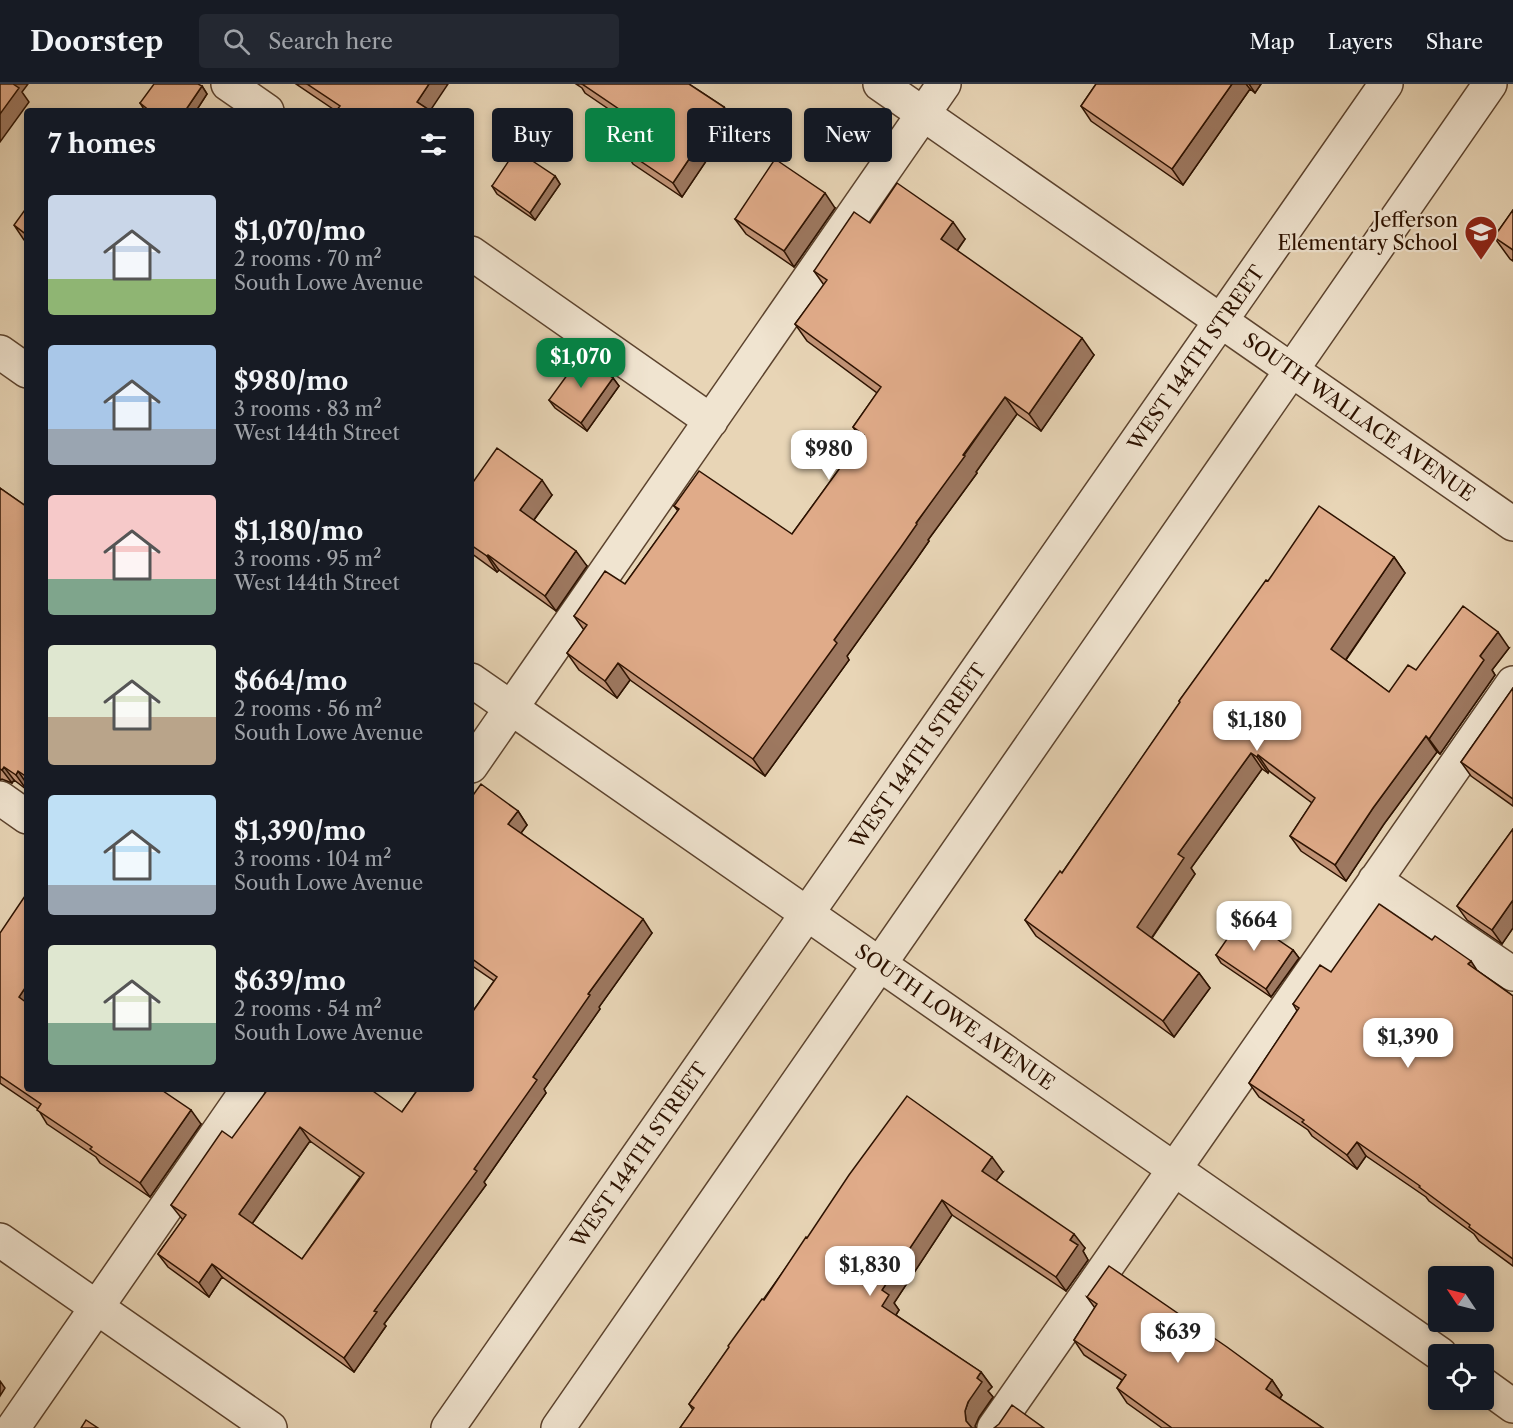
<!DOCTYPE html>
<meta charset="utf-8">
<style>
:root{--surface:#171b24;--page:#242831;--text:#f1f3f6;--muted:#9ea1a6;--line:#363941;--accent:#0b8043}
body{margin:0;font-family:"Libre Caslon Text",serif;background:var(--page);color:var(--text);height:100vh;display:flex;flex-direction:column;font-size:22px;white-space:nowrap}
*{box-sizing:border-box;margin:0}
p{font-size:20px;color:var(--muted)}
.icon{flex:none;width:33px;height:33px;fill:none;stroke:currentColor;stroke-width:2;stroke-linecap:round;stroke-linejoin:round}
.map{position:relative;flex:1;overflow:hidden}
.drawer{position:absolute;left:24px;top:24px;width:450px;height:984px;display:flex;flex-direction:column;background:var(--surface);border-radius:6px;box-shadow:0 3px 9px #0003}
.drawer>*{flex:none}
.hud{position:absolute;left:492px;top:24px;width:570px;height:54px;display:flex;gap:12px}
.needle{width:39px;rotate:305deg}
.tools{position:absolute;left:1428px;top:1182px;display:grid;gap:12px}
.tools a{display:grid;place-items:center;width:66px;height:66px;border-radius:6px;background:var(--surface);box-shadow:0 3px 9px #0003;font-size:30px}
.price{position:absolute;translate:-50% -51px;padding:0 14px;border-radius:12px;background:#fff;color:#222;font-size:20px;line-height:39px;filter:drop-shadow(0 2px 3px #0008)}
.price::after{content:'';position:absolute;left:50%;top:36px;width:18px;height:14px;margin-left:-9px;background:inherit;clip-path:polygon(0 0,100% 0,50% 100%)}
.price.on{background:var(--accent);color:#fff}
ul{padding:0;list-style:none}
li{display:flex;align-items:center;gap:18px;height:150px;padding:0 24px}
li span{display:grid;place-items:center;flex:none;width:168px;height:120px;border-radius:6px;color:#555}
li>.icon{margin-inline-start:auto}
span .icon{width:72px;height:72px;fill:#fffc;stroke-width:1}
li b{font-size:26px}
h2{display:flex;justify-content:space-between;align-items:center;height:72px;padding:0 24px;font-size:26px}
.chip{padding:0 21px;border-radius:6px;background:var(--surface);box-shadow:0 3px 9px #0003;font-size:21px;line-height:54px}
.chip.on{background:var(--accent);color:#fff}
header{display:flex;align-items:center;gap:36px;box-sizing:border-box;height:84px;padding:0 30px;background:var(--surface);border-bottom:2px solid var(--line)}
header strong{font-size:28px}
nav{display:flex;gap:33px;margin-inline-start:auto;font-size:21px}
.search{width:420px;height:54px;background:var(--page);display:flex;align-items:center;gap:15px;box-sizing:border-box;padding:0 21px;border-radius:6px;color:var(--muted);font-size:22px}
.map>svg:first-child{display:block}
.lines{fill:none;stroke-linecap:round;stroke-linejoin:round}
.minor-casing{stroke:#5c432e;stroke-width:36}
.minor{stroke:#f0e4d0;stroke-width:33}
.wall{fill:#c19376;stroke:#2d1200;stroke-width:1.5;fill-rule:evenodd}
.shaded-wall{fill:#9d7860;stroke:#2d1200;stroke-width:1.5}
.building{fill:#e0ab89;stroke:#2d1200;stroke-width:1.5;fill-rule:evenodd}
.labels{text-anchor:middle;stroke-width:4.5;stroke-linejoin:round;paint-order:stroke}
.poi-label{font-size:20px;fill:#2d1200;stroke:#f0e4d0;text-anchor:end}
.street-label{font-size:20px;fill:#2d1200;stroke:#f0e4d0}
</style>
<header>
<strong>Doorstep</strong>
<div class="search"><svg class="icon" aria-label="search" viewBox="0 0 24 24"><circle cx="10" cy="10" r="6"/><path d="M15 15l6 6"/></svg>Search here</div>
<nav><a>Map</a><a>Layers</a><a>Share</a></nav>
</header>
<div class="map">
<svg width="1513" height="1344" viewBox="0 0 1513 1344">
<rect width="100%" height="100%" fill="#e8d5b6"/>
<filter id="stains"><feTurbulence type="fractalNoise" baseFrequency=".00333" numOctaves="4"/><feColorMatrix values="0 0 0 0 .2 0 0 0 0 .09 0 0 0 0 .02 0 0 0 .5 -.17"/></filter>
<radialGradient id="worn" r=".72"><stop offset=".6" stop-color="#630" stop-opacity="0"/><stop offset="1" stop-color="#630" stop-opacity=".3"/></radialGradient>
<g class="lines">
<!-- minor casing -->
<g class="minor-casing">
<path id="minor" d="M228,0L267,27
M880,0L1513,440
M471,169L711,337
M0,268L27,287
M471,596L1440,1270
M471,682L944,0
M0,714L27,733
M1375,796L1513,890
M0,1156L270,1344
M1484,1301L1513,1322
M13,1344L248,1005
M448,1344L1386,0
M558,1344L1490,0
M994,1344L1513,599"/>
</g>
<!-- minor -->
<use href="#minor" class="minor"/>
</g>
<!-- wall -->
<path class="wall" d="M296,0H448L336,27Z
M576,0H689L724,23L733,37L682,113L633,80L624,66L638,45L585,9L582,4Z
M1096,0H1261L1255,9L1250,5L1183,101L1091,37L1081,22Z
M202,2L207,10L196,27H145L140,19Z
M555,92L560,100L535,136L497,110L492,102Z
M835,124L794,183L746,150L735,135Z
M1513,126V177L1510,175L1494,153Z
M870,139L965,155L957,167L1094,271L1041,347L1017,330L976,388L977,389L928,456L929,457L913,480L847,572L849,576L765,692L630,596L617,614L579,586L567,569L584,546L574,532L625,500L678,427L674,422L792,450L861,355L853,343L877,309L807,257L795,240L824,201L814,187Z
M14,141L27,151V158L24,156Z
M613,294L619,302L587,347L555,324L549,316Z
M471,401L552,411L534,436L587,482L556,527L499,486L497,488L471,469Z
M0,404L27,423V703L26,705L14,696L12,699L2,695L0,696Z
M1394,473L1405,489L1346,576L1389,608L1416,586L1509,564L1492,586L1495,591L1440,670L1437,668L1384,740L1346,797L1301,767L1290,752L1312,719L1269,687L1268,689L1262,685L1191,784L1195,790L1152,854L1199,889L1210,904L1174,953L1036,852L1025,836L1062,789L1180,619L1179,617L1268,497Z
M1513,604V722L1471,692L1461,678Z
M471,714L518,727L527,741L521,749L652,849L599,923L600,925L544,1005L546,1009L484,1098L486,1101L384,1240L386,1242L354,1288L222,1193L209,1213L168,1183L158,1170L183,1136L171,1121L232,1054L402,1028L494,897L471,881ZM310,1057L360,1093L302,1175L252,1140Z
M1513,745V844L1502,860L1467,836L1457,822Z
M0,849L27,1005L201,1040L150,1113L100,1079L96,1073L47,1040L38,1025L0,999Z
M1293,866L1299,874L1271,913L1221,879L1216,871Z
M1478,887L1513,912V1182L1479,1157L1474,1150L1429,1117L1426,1113L1366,1072L1357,1085L1312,1052L1308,1046L1259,1013L1249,999L1297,927L1293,920L1331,888Z
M1003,1088L996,1097L1085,1164L1083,1167L1088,1176L1066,1207L952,1131L894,1219L899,1226L896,1231L981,1288L992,1303L988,1307L993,1313L979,1333L975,1342L976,1344H680L693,1326L689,1320L807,1154Z
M1087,1213L1272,1296L1282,1311L1280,1315L1323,1344H1162L1127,1319L1117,1304L1122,1296L1084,1271L1074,1256L1095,1224Z"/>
<!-- shaded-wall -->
<path class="shaded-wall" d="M12,0H28L22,8L29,18L0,58V30Z
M429,0H448L430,27L417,18Z
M1232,0H1246L1250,5L1183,101L1172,85Z
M1249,0H1261L1255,9Z
M202,2L207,10L196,27H185Z
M724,23L733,37L682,113L673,99Z
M555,92L560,100L535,136L530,129Z
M825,109L835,124L794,183L784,167Z
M953,138L965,155L953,172L941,155Z
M1082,254L1094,271L1041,347L1029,330Z
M613,294L619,302L587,347L581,339Z
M1005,313L1017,330L976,388L977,389L928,456L929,457L913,480L847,572L849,576L765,692L753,675L834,556Z
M542,396L552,411L530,441L520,426Z
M576,467L587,482L556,527L545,512Z
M488,471L499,486L497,488L487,472Z
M1394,473L1405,489L1342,581L1331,565Z
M1498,548L1509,564L1492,586L1495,591L1440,670L1429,655L1480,572Z
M618,579L630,596L617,614L605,597Z
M1426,652L1437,668L1384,740L1346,797L1335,781L1373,724Z
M1251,669L1262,685L1191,784L1195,790L1148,859L1137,843L1178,770Z
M1258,671L1269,687L1268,689L1257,673Z
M4,683L14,696L12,699L2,686Z
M18,687L27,700L26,705L16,691Z
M518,727L527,741L518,753L508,740Z
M1513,816V844L1502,860L1492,846Z
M643,835L652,849L599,923L600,925L544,1005L546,1009L484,1098L486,1101L384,1240L386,1242L354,1288L344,1274L374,1227L474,1085L533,993L588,910Z
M1293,866L1299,874L1271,913L1266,905Z
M1471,877L1480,891L1468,880Z
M1199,889L1210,904L1174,953L1163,937Z
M27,901V925L19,913Z
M191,1026L201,1040L150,1113L140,1099Z
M300,1043L310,1057L249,1144L239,1130Z
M1357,1058L1366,1072L1357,1085L1347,1071Z
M992,1073L1003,1088L992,1102L982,1087Z
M942,1116L952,1131L894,1219L899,1226L892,1237L882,1222V1206Z
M1074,1150L1085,1164L1083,1167L1088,1176L1066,1207L1056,1193L1070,1156Z
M212,1180L222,1193L209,1213L199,1199Z
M981,1288L992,1303L988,1307L993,1313L979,1333L975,1342L976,1344H972L966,1337L965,1327L977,1294Z
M1272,1296L1282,1311L1276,1320L1266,1305Z
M0,1297L5,1304L0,1312Z"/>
<!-- building -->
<path class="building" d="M0,0H13L19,4L0,30Z
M154,0H198L202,2L185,27H150L140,19Z
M307,0H429L417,18L431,27H336L340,22Z
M582,0H689L724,23L673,99L624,66L641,40Z
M1096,0H1232L1172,85L1081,22Z
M516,66L555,92L530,129L492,102Z
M775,75L825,109L784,167L735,135Z
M897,99L953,138L941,155L1082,254L1029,330L1005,313L963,371L965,372L916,439L917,440L901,463L834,556L837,559L753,675L618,579L605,597L567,569L587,541L574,532L605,487L625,500L679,425L674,422L699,387L792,450L864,351L853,343L881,303L795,240L827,196L814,187L854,128L870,139Z
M27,123V151L14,141Z
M1513,126V166L1494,153Z
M581,272L613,294L581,339L549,316Z
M497,364L542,396L520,426L576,467L545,512L488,471L487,472L471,461V401Z
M0,404L27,423V693L18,687L16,691L4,683L2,686L0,685Z
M1319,422L1394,473L1331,565L1389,608L1408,581L1416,586L1463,522L1498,548L1480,572L1484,576L1429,655L1426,652L1373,724L1335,781L1290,752L1315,714L1258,671L1257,673L1251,669L1178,770L1184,774L1137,843L1199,889L1163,937L1025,836L1060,787L1062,789L1180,618L1179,617L1266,496L1268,497Z
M1513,604V715L1461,678Z
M481,700L518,727L508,740L643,835L588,910L590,911L533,993L537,996L474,1085L477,1087L374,1227L377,1228L344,1274L212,1180L199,1199L158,1170L186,1131L171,1121L222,1047L232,1054L268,1005H370L402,1028L418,1005H471V930L497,893L471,874V714ZM300,1043L364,1089L302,1175L239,1130Z
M1513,745V816L1492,846L1457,822Z
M27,809V901L19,913L27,919V1005H160L191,1026L140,1099L90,1065L92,1063L37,1026L41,1020L0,992V849Z
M1379,820L1432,856L1435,852L1471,877L1468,880L1513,912V1175L1469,1143L1470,1141L1419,1103L1420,1102L1357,1058L1347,1071L1302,1038L1304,1036L1249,999L1299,924L1293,920L1320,881L1331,888Z
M1243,832L1293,866L1266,905L1216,871Z
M907,1012L992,1073L982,1087L1074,1150L1070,1156L1078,1161L1056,1193L942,1116L882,1206L889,1211L882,1222L981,1288L977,1294L982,1298L968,1318L965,1327L966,1337L972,1344H680L694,1324L689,1320L729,1263L728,1262L762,1215L764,1216L806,1153L807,1154L849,1091Z
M1109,1182L1227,1263L1272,1296L1266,1305L1323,1344H1172L1117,1304L1126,1291L1074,1256L1097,1220L1087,1213Z
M1012,1321L1044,1344H994L999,1340Z
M86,1336L98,1344H81Z"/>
<!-- icons -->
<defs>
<g id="school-pin" transform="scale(1.725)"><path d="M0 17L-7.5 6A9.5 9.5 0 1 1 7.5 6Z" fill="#8f2418" stroke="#f0e4d0"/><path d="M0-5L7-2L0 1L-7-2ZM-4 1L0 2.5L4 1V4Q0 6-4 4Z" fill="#fff"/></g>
</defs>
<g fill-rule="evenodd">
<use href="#school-pin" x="1481" y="148"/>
</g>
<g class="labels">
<!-- poi labels -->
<g class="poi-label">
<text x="1458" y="143">Jefferson<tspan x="1458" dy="23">Elementary School</tspan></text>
</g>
<!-- street labels -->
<g class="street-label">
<text transform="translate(1196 274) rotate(-55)" y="7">WEST 144TH STREET</text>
<text transform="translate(1359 333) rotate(35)" y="7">SOUTH WALLACE AVENUE</text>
<text transform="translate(918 672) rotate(-55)" y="7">WEST 144TH STREET</text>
<text transform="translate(955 933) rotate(35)" y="7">SOUTH LOWE AVENUE</text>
<text transform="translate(639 1071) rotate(-55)" y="7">WEST 144TH STREET</text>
</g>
</g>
<rect width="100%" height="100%" filter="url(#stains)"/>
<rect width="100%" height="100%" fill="url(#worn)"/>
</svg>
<div class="tools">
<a><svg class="needle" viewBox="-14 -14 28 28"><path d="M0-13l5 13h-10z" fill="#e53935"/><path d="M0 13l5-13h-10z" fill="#9ea1a6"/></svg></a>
<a><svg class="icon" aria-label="locate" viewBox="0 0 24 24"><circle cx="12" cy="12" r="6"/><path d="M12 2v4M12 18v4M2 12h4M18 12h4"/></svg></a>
</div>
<b class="price on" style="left:581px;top:305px">$1,070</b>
<b class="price" style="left:829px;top:397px">$980</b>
<b class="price" style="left:1257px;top:668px">$1,180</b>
<b class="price" style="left:1254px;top:868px">$664</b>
<b class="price" style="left:1408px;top:985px">$1,390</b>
<b class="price" style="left:870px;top:1213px">$1,830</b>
<b class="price" style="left:1178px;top:1280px">$639</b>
<div class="hud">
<a class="chip">Buy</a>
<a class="chip on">Rent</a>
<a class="chip">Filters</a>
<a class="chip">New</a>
</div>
<section class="drawer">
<h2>7 homes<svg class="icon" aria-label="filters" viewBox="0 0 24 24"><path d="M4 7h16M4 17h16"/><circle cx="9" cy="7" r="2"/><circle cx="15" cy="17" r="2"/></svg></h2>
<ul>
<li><span style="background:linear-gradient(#c9d6e8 70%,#8fb573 0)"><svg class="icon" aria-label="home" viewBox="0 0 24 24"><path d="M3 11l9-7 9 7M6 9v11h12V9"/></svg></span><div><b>$1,070/mo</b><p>2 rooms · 70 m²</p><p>South Lowe Avenue</p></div></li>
<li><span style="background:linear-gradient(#a9c7e8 70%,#9aa5b1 0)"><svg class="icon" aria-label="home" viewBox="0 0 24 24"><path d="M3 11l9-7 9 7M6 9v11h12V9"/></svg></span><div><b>$980/mo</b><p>3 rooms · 83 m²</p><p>West 144th Street</p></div></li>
<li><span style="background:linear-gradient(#f6c9c9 70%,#7fa58c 0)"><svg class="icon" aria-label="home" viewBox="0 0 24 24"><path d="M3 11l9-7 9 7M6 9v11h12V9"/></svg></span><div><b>$1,180/mo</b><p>3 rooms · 95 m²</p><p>West 144th Street</p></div></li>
<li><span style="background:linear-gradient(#dfe7d0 60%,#b9a48a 0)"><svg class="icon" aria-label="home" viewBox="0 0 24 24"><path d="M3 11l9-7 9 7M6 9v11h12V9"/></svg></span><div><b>$664/mo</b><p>2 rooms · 56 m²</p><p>South Lowe Avenue</p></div></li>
<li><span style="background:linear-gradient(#bfe0f5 75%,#9aa5b1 0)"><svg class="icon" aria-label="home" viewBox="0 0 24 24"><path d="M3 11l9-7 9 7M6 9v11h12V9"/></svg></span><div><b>$1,390/mo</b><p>3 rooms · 104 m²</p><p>South Lowe Avenue</p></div></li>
<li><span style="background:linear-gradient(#dfe7d0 65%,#7fa58c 0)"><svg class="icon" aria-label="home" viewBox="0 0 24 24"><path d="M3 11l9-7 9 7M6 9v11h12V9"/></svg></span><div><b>$639/mo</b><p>2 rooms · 54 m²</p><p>South Lowe Avenue</p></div></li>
</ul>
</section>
</div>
